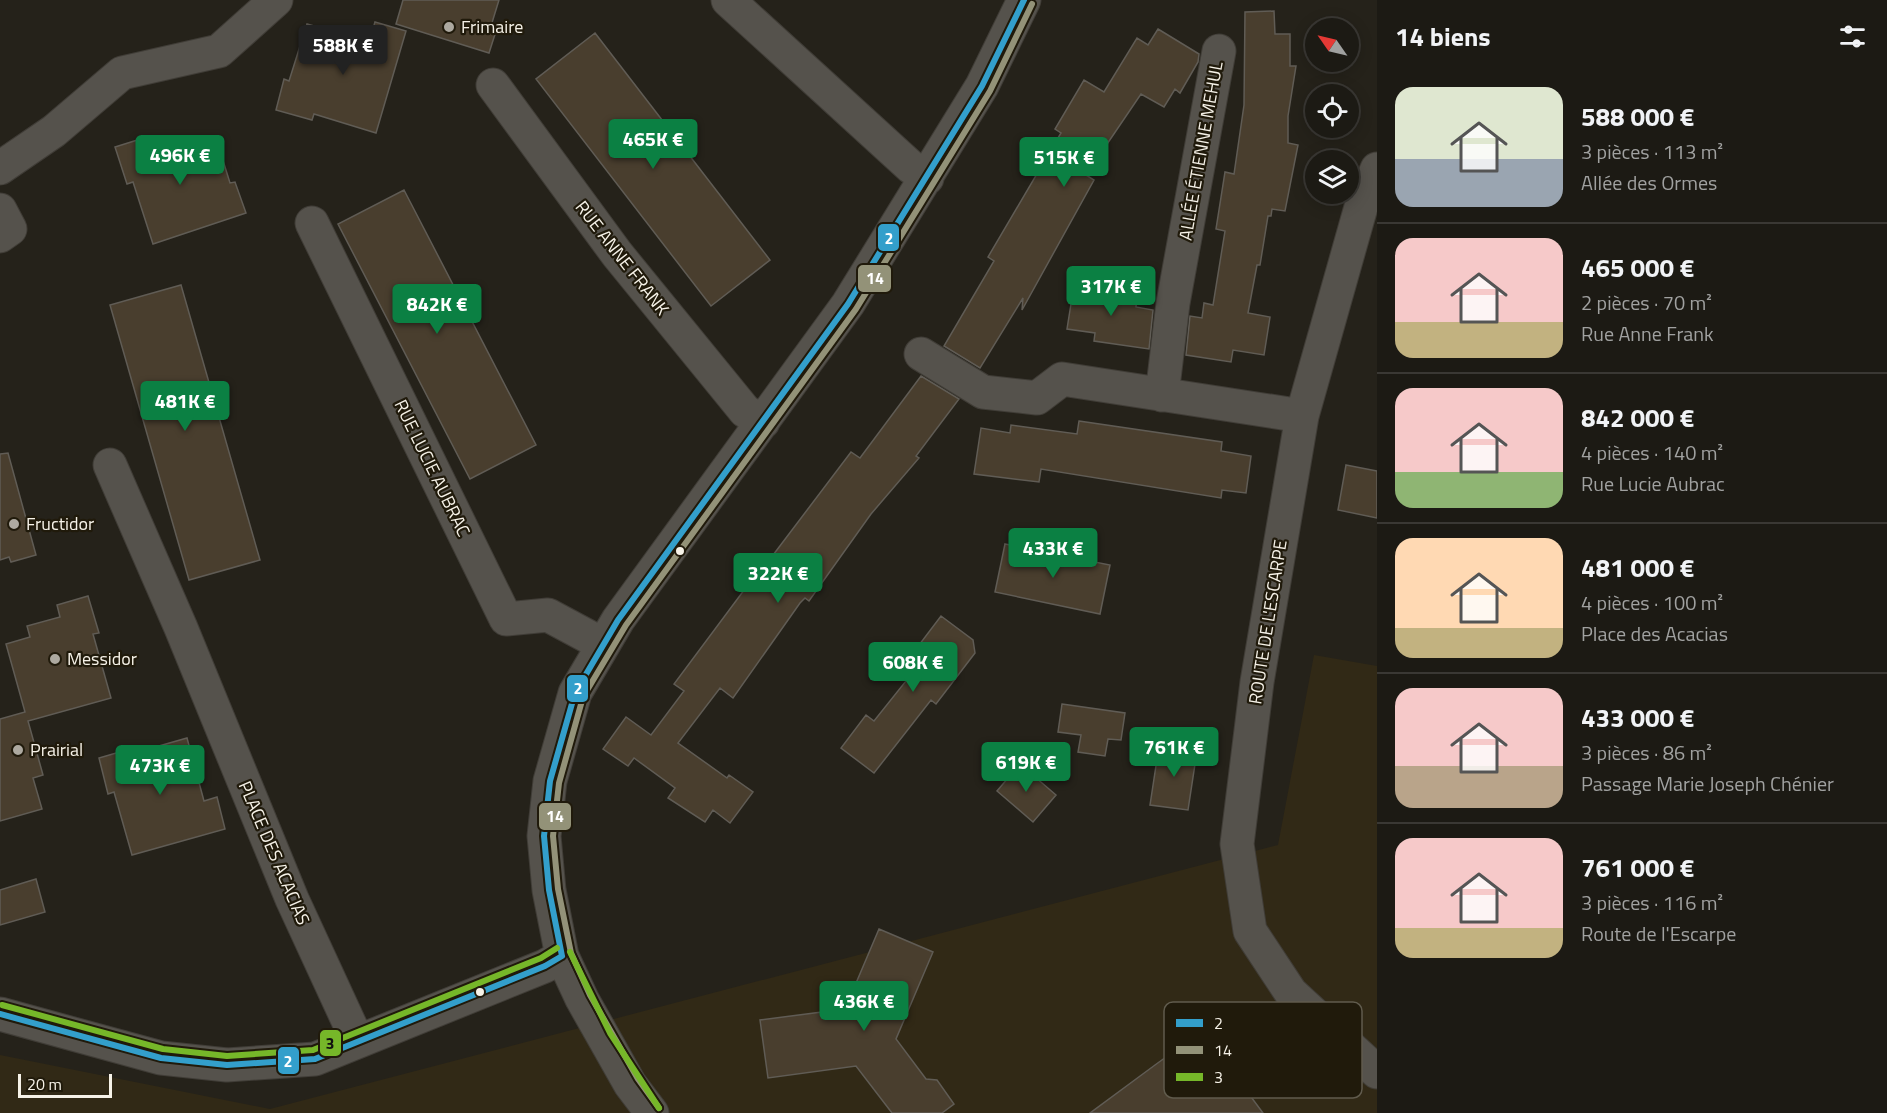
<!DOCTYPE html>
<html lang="fr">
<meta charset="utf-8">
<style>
:root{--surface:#1c1a14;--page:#25231d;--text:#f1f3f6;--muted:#a0a1a0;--line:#3a3834;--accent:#0b8043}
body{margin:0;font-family:"Titillium Web",sans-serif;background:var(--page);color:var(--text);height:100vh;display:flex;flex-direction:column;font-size:22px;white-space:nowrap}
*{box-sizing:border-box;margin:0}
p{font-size:20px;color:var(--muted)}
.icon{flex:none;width:33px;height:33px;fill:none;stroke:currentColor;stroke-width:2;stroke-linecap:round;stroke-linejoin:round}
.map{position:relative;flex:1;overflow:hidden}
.panel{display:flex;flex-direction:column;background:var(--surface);width:510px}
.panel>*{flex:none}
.needle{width:39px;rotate:304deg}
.controls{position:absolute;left:1305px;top:18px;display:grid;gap:12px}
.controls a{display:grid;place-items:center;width:54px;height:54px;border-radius:50%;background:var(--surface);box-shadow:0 3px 15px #0003,0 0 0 2px var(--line);font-size:30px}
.scale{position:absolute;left:18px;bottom:15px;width:94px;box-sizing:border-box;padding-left:6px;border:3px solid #f6f2e8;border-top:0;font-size:16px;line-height:21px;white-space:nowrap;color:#f6f2e8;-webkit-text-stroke:4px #201a0b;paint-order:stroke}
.price{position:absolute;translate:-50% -51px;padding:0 14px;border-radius:6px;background:var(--accent);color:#fff;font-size:20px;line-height:39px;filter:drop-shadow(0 2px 3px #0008)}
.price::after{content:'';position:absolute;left:50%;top:36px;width:18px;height:14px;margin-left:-9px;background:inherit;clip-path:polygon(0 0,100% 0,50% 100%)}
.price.selected{background:#222;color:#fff}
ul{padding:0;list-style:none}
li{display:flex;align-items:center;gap:18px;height:150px;padding:0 18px}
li+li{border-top:2px solid var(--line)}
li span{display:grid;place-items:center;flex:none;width:168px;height:120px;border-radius:18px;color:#555}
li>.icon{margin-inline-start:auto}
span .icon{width:72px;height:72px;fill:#fffc;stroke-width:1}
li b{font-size:26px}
h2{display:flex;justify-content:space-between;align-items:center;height:72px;padding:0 18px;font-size:26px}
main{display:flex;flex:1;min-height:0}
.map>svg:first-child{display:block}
.built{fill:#312916}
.building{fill:#493e2e;stroke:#605c55;stroke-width:1.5}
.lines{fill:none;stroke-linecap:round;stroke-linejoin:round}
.minor-casing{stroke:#403d37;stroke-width:35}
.minor{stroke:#55524c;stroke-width:33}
.bus-1-casing{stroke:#201a0b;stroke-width:10}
.bus-2-casing{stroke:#201a0b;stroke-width:10}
.bus-3-casing{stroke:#201a0b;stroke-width:10}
.bus-1{stroke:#339fcb;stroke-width:6}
.bus-2{stroke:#939278;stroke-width:6}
.bus-3{stroke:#76b729;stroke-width:6}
.poi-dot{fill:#ada9a0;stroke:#201a0b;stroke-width:2}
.bus-dot{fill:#f6f2e8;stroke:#201a0b;stroke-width:2}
.labels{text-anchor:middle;stroke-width:4.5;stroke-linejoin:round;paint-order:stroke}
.poi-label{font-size:18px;fill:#f6f2e8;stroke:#201a0b;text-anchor:start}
.street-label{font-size:18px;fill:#f6f2e8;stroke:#201a0b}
.key{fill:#201a0b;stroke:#605b4d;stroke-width:1.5}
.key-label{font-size:16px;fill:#f6f2e8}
.line-badge{stroke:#201a0b;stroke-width:2}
.badge-label{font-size:16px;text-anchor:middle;font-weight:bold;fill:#fff}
.pale-badge-label{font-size:16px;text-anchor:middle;font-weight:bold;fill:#111}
</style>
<main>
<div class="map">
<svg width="1377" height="1113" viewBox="0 0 1377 1113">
<rect width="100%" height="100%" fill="#25221a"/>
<!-- built -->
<path class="built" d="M1314,655L1377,666V1113H0V1055L270,1109L1278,845Z"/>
<!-- building -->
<path class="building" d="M403,0H499L491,26L497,28L489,53L396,24Z
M1274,11L1275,34H1290V66H1296L1288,116V143L1298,145L1285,211L1272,209L1271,216H1268L1260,265H1257L1248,313L1270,317L1264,355L1233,350L1231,362L1186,355L1190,316L1202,318L1204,303L1213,305L1225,231L1216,229L1225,172L1234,174L1244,105L1245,12Z
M375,22L406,31L376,133L314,114L312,120L276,110L284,79L289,81L307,24L369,42Z
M1158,29L1199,54L1198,62L1180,93L1175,89L1164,107L1141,94L1086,175L1094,180L1022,310L1023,298L980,368L944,346L994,261L988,257L1061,133L1055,129L1084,80L1104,92L1137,38L1148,45Z
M595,33L770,260L711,306L536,79Z
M147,137L150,148L182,137L185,148L216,138L230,183L235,182L246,213L153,244L133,182L127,184L115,147Z
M404,190L536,445L470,479L338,224Z
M181,285L260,560L189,580L110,305Z
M1074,285L1137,294L1136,307L1153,310L1149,349L1094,341L1095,333L1067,329Z
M921,376L959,399L916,456L919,458L871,514L809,601L805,598L800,603L733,698L720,688L678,743L727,778L729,775L753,792L730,823L713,810L705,822L668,798L675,788L634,758L628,766L603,749L626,717L651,735L684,691L674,684L762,566L764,567L851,452L860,458Z
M1079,421L1222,442L1221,451L1251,456L1246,493L1222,490L1221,498L1041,469L1039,482L974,474L981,428L1010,433L1011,425L1077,434Z
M8,453L36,555L11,562L9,557L0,560V454Z
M1346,465L1377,471V518L1338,510Z
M1005,544L1110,565L1100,614L995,592Z
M88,596L99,633L93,634L111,698L28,721L43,775L33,778L42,809L0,821V719L25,712L6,644L30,637L27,626L60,617L57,605Z
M941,616L973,640L975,653L936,704L931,700L874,773L841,748L866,715L874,721L906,681L897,674Z
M1062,704L1125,713L1121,740L1108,739L1105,756L1078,752L1081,735L1058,732Z
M187,738L204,801L217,797L225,829L132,855L114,792L108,794L99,758L130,749L131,754Z
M1159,746L1197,751L1188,810L1150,805Z
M1020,764L1056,795L1033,822L997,791Z
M36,879L45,912L0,925V890Z
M879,929L933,952L896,1039L926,1079L937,1080L954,1104L942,1113H892L856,1066L768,1078L760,1020L845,1009Z
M1202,1031L1263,1113H1090L1155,1065Z"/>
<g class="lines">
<!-- minor casing -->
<g class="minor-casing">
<path id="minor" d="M728,0L911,167L927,178
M493,85L617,254L745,411L763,422
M0,168L54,131L122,73L219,51L276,0
M1377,169L1361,207L1302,416L1257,682L1237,844L1250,931L1291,993L1377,1072
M0,210L10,229L0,236
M312,223L506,619L548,615L602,644
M921,354L983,392L1037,398L1062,379L1302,416
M1162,395L1173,303L1219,51
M110,465L181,628L292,899L357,1040
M0,1014L161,1058L227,1065L315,1059L545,966L562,956
M652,1113L630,1084L582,999L562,956L549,890L544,836L550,781L575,693L618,620L848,304L982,86L1024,0"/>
</g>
<!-- minor -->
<use href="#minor" class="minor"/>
<!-- bus-1 casing -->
<g class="bus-1-casing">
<path id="bus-1" d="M562,956L549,890L544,836L550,781L575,693L618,620L848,304L982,86L1024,0
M0,1014L161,1058L227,1065L315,1059L545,966L562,956"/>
</g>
<!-- bus-2 casing -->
<g class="bus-2-casing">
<path id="bus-2" d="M659,1108L638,1079L590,995L571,953L558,889L553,836L559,783L583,697L626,625L856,309L990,91L1032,4"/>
</g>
<!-- bus-3 casing -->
<g class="bus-3-casing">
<path id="bus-3" d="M570,952L610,1033L659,1108
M2,1005L163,1049L227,1056L313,1050L541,958L557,948"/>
</g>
<!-- bus-1 -->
<use href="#bus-1" class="bus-1"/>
<!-- bus-2 -->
<use href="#bus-2" class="bus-2"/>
<!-- bus-3 -->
<use href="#bus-3" class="bus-3"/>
</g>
<!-- markers -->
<g class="poi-dot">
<circle cx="449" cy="27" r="6"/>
<circle cx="14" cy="524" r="6"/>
<circle cx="55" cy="659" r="6"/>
<circle cx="18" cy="750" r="6"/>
</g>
<g class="bus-dot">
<circle cx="680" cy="551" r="5"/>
<circle cx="480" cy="992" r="5"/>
</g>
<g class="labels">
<!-- poi labels -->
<g class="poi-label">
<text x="461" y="33">Frimaire</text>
<text x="26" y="530">Fructidor</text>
<text x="67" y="665">Messidor</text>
<text x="30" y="756">Prairial</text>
</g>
<!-- street labels -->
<g class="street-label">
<text transform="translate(1201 151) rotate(-80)" y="6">ALLÉE ÉTIENNE MEHUL</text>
<text transform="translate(622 258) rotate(52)" y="6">RUE ANNE FRANK</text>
<text transform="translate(432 468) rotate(64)" y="6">RUE LUCIE AUBRAC</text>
<text transform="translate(1268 622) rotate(-81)" y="6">ROUTE DE L'ESCARPE</text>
<text transform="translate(274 853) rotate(67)" y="6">PLACE DES ACACIAS</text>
</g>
</g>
<!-- legend -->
<rect x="1164" y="1002" width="198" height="96" rx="9" class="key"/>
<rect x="1176" y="1019" width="27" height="8" fill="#339fcb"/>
<rect x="1176" y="1046" width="27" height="8" fill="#939278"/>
<rect x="1176" y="1073" width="27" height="8" fill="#76b729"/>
<g class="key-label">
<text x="1214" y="1029">2</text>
<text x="1214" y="1056">14</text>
<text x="1214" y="1083">3</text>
</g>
<g class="line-badge">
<rect x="877" y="223" width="23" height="29" rx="6" fill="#339fcb"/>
<rect x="857" y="264" width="35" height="29" rx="6" fill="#939278"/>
<rect x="566" y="674" width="23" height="29" rx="6" fill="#339fcb"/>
<rect x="538" y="802" width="34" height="29" rx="6" fill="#939278"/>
<rect x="319" y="1029" width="23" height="28" rx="6" fill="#76b729"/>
<rect x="277" y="1046" width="23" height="29" rx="6" fill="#339fcb"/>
</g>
<g class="badge-label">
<text x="889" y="244">2</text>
<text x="875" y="284">14</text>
<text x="578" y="694">2</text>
<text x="555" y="822">14</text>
<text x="288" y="1067">2</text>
</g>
<g class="pale-badge-label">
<text x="330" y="1049">3</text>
</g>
</svg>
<div class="controls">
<a><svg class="needle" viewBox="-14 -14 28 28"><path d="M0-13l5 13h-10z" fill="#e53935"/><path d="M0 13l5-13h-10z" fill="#a0a1a0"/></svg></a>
<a><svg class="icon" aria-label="locate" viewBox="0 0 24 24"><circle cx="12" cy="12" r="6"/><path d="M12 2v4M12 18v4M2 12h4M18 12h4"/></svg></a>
<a><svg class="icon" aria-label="layers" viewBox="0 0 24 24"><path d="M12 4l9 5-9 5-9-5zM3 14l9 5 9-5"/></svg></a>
</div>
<div class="scale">20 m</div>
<b class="price selected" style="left:343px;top:76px">588K €</b>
<b class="price" style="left:653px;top:170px">465K €</b>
<b class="price" style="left:180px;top:186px">496K €</b>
<b class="price" style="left:1064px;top:188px">515K €</b>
<b class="price" style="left:1111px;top:317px">317K €</b>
<b class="price" style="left:437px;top:335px">842K €</b>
<b class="price" style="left:185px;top:432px">481K €</b>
<b class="price" style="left:1053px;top:579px">433K €</b>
<b class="price" style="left:778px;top:604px">322K €</b>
<b class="price" style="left:913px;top:693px">608K €</b>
<b class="price" style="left:1174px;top:778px">761K €</b>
<b class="price" style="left:1026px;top:793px">619K €</b>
<b class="price" style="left:160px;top:796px">473K €</b>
<b class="price" style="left:864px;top:1032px">436K €</b>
</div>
<section class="panel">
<h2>14 biens<svg class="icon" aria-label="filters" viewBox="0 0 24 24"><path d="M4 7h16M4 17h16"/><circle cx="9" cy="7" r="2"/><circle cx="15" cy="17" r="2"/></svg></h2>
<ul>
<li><span style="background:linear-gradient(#dfe7d0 60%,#9aa5b1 0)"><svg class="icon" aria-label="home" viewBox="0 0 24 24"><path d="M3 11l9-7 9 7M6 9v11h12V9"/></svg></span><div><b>588 000 €</b><p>3 pièces · 113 m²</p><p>Allée des Ormes</p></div></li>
<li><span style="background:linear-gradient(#f6c9c9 70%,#c2b280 0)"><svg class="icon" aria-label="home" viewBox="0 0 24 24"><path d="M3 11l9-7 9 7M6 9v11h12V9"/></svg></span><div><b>465 000 €</b><p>2 pièces · 70 m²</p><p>Rue Anne Frank</p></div></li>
<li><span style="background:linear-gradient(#f6c9c9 70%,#8fb573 0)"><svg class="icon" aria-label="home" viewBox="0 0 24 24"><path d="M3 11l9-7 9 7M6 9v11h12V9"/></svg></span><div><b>842 000 €</b><p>4 pièces · 140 m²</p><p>Rue Lucie Aubrac</p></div></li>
<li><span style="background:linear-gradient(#ffd9b3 75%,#c2b280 0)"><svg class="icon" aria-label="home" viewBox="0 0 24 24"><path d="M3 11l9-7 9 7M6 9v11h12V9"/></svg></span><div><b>481 000 €</b><p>4 pièces · 100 m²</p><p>Place des Acacias</p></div></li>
<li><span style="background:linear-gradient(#f6c9c9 65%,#b9a48a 0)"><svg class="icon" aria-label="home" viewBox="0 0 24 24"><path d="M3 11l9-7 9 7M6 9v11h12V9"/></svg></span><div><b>433 000 €</b><p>3 pièces · 86 m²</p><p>Passage Marie Joseph Chénier</p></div></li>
<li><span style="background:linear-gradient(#f6c9c9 75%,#c2b280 0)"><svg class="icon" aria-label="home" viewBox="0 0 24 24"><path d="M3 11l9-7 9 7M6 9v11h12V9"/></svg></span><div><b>761 000 €</b><p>3 pièces · 116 m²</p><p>Route de l'Escarpe</p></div></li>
</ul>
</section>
</main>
